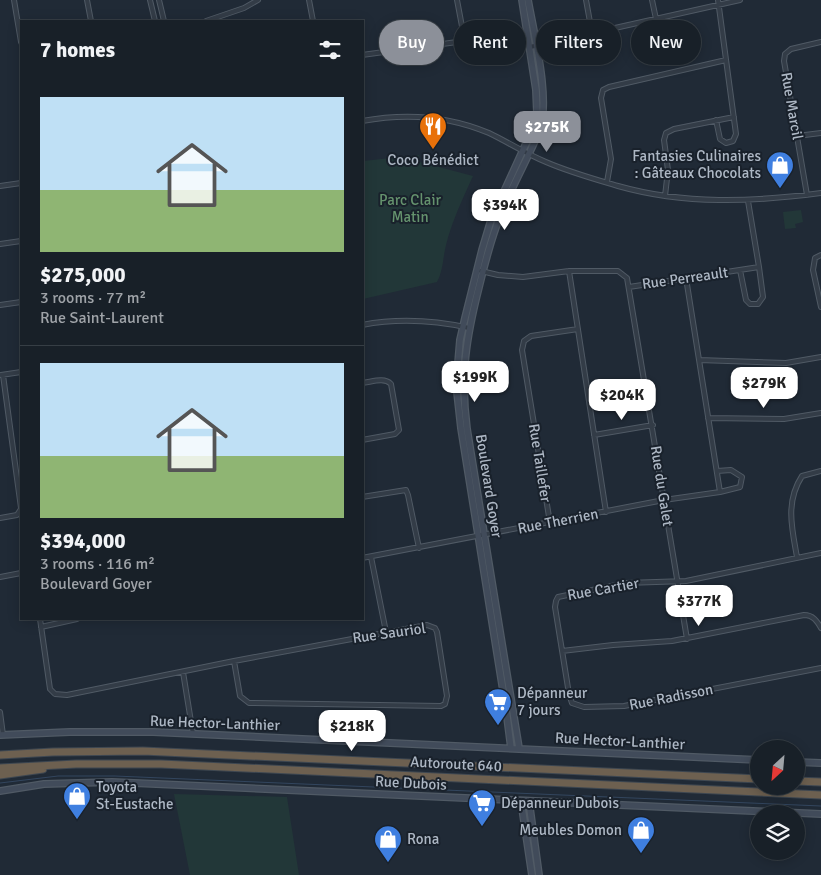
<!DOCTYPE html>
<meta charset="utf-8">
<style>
:root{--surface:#182028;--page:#252d34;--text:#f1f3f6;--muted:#9fa3a8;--line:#363e45;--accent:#8c9099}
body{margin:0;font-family:Signika,sans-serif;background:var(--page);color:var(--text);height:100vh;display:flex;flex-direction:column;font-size:19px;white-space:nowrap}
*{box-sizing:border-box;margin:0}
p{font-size:16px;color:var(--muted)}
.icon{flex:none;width:28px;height:28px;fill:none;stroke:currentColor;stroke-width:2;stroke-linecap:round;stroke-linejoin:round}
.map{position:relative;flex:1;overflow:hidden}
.side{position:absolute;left:20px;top:20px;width:344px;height:600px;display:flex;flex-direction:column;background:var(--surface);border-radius:0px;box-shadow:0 2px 12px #0003,0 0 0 1px var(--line)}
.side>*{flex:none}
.top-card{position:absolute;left:379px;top:20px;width:366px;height:45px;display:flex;gap:10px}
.needle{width:32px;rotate:206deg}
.buttons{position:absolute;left:750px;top:740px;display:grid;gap:10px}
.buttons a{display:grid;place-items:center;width:55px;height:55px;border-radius:50%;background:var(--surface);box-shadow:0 2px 12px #0003,0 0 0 1px var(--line);font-size:25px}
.price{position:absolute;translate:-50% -42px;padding:0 11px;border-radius:10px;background:#fff;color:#222;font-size:16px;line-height:32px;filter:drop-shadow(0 1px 2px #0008)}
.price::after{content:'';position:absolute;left:50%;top:30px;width:15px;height:11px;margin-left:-8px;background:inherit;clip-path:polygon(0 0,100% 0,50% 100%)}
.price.active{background:var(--accent);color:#fff}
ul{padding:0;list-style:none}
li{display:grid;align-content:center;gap:10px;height:265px;padding:0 20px}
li+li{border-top:1px solid var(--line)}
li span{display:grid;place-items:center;height:155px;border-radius:0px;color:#555}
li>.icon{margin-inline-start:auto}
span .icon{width:90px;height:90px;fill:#fffc;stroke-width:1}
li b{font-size:21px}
h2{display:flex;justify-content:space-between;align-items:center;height:60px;padding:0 20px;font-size:21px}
.tag{padding:0 18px;border-radius:22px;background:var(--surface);box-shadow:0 2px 12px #0003,0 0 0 1px var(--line);font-size:18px;line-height:45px}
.tag.active{background:var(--accent);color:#fff}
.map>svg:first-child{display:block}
.green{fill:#223738}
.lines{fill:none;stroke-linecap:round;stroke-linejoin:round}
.stream{stroke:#33465e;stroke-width:1}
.street-casing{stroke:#505a65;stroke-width:6}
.secondary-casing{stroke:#505a65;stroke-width:8}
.highway-casing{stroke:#3e4751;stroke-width:9}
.street{stroke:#333c47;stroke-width:4}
.secondary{stroke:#414b5a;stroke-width:5.5}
.highway{stroke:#6d6050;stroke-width:7}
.labels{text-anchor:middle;stroke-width:4;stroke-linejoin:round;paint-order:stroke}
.street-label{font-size:15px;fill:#adb7c4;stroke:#19212b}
.poi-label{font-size:15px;fill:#adb7c4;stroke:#19212b;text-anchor:start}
.park-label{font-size:15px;fill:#65936e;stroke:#19212b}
</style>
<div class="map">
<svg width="821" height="875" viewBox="0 0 821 875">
<rect width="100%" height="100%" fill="#202a36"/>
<!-- green -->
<path class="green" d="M419,155L420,162L473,176C463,198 452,221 446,245C443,257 443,271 437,282L363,299V161Z
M801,210L803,222L795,224L796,228L785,229L783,212Z
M174,794L287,797L299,875H190Z"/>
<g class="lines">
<!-- stream -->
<path class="stream" d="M0,783L58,776H115L821,806"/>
<!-- street casing -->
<g class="street-casing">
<path id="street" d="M14,0L21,42
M87,0L91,21
M150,0L155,21
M159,0L164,21
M309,0L313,21
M586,0L592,33
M652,0L656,19
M206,21L244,8L258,0
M530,47L740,0
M362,55L457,42L464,37L457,0
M716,120L720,139L726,143L733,141L736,134L718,0
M362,121C405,113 449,116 489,133C508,142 526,154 546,162C569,172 594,179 618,186C685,205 753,202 821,193
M797,136L821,133
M607,182L611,159L601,98L603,90L609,87L726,60
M0,186L21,183
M807,195L784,61L785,54L791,49L821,42
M665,196L668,170L664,140L666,133L674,129L734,117
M0,244L21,241
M821,255L815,258L813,270L821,307
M740,270L746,300L750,304H758L763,297L759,267
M481,271L498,275L523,277L569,271H618L627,278L687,639
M569,271L606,512
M629,287L759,267L748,201
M0,305L21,302
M362,325C399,318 433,320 469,328
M699,360L786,363L821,357
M1,375L21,372
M3,375L21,508
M362,383C372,382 384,377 391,384L399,430L395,434L362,440
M708,418L784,419L821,413
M594,435L653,425
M717,471L731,470L742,477L740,487L720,492
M362,497L406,490L408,495L419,548
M0,518L17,515L21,509
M550,523L522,350L524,341L531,336L578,329
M821,553L686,581L626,583L558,597L556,601L555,607L569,694L572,703L584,707L624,706L821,668
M371,557L386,632
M797,557C792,529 785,502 802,476L821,471
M362,558L664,500L720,492L686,278
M0,577L21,573
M40,619L50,689L55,694L67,695L234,661L427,625L435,628L437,632L447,696L445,704L441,706L249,703L240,696L234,661
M41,627L77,619
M562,651L613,645L672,641L804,615C813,615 817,621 821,628
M183,672L193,734
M0,712L3,735"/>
</g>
<!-- secondary casing -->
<g class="secondary-casing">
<path id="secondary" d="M0,735L70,732H153L759,760
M511,748L506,709L461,428L457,392V375L460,340L465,318L482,250L491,220L533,128L537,113L536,90L522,0
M519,748L467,429C460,376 466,338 479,287C485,262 491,238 501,214C512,186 527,160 539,132C551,101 534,34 528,0
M796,762L821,763
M0,791L44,784L112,782L821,814
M521,801L532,875
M529,801L539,875"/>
</g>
<!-- highway casing -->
<g class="highway-casing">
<path id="highway" d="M0,755L53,752L143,751L759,779
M0,768L76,764H161L821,795
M0,775L43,769
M796,781L821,782"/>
</g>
<!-- street -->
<use href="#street" class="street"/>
<!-- secondary -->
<use href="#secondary" class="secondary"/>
<!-- highway -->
<use href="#highway" class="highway"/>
</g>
<!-- icons -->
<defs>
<g id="restaurant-pin" transform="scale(1.4375)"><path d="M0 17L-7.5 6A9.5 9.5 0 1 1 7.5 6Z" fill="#e8710a" stroke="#19212b"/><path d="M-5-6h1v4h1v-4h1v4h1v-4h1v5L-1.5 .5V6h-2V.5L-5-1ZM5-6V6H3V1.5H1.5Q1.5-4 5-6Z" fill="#fff"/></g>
<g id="shop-pin" transform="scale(1.4375)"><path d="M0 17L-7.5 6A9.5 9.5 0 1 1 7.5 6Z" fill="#3f7fe0" stroke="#19212b"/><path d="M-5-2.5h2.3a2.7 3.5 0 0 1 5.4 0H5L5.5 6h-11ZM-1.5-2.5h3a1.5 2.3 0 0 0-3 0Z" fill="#fff"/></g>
<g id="supermarket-pin" transform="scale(1.4375)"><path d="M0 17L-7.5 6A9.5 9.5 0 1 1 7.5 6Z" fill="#3f7fe0" stroke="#19212b"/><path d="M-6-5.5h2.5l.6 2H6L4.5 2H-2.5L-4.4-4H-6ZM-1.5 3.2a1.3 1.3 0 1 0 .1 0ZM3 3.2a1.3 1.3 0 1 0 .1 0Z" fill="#fff"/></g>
</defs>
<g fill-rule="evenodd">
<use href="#restaurant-pin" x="433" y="126"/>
<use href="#shop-pin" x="780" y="165"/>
<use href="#supermarket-pin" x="498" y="702"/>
<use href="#shop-pin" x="77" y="796"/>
<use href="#supermarket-pin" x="482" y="803"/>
<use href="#shop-pin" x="641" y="830"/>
<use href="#shop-pin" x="388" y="839"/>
</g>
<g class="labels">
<!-- street labels -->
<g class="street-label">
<text transform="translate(792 106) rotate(80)" y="5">Rue Marcil</text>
<text transform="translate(685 278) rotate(-8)" y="5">Rue Perreault</text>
<text transform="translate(540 463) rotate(81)" y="5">Rue Taillefer</text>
<text transform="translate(489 486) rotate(81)" y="5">Boulevard Goyer</text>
<text transform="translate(662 486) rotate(81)" y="5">Rue du Galet</text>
<text transform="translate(558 521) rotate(-11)" y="5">Rue Therrien</text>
<text transform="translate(603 589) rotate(-10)" y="5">Rue Cartier</text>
<text transform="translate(389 633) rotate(-8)" y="5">Rue Sauriol</text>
<text transform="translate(671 697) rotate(-11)" y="5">Rue Radisson</text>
<text transform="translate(215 723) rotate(2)" y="5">Rue Hector-Lanthier</text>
<text transform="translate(620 741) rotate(3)" y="5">Rue Hector-Lanthier</text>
<text transform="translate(456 764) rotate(3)" y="5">Autoroute 640</text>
<text transform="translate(411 783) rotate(3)" y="5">Rue Dubois</text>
</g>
<!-- poi labels -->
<g class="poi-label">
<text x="761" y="161" text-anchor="end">Fantasies Culinaires<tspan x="761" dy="17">: Gâteaux Chocolats</tspan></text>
<text x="433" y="165" text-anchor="middle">Coco Bénédict</text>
<text x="517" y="698">Dépanneur<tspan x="517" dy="17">7 jours</tspan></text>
<text x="96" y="792">Toyota<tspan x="96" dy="17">St-Eustache</tspan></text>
<text x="501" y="808">Dépanneur Dubois</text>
<text x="622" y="835" text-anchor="end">Meubles Domon</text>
<text x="407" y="844">Rona</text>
</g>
<!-- park labels -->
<g class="park-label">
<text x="410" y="205">Parc Clair<tspan x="410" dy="17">Matin</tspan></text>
</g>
</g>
</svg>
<div class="buttons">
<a><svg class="needle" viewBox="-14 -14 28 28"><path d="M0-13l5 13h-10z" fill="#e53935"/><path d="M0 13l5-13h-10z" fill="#9fa3a8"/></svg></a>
<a><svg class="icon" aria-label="layers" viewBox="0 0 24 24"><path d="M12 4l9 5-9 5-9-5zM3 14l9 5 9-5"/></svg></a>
</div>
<b class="price active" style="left:547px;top:153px">$275K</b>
<b class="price" style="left:505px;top:231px">$394K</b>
<b class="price" style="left:475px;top:403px">$199K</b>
<b class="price" style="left:764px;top:409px">$279K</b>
<b class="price" style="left:622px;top:421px">$204K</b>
<b class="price" style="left:699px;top:627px">$377K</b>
<b class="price" style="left:352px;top:752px">$218K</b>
<div class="top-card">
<a class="tag active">Buy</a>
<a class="tag">Rent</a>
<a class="tag">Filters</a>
<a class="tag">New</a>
</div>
<section class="side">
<h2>7 homes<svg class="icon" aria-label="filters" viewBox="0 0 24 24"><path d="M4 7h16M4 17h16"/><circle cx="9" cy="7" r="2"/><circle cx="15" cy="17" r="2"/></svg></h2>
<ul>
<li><span style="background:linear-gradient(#bfe0f5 60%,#8fb573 0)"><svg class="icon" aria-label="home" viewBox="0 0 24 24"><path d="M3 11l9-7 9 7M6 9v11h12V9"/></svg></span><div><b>$275,000</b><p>3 rooms · 77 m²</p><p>Rue Saint-Laurent</p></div></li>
<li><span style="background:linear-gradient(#bfe0f5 60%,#8fb573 0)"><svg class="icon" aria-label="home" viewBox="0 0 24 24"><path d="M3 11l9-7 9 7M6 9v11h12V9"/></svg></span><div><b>$394,000</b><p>3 rooms · 116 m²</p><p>Boulevard Goyer</p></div></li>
</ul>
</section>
</div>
